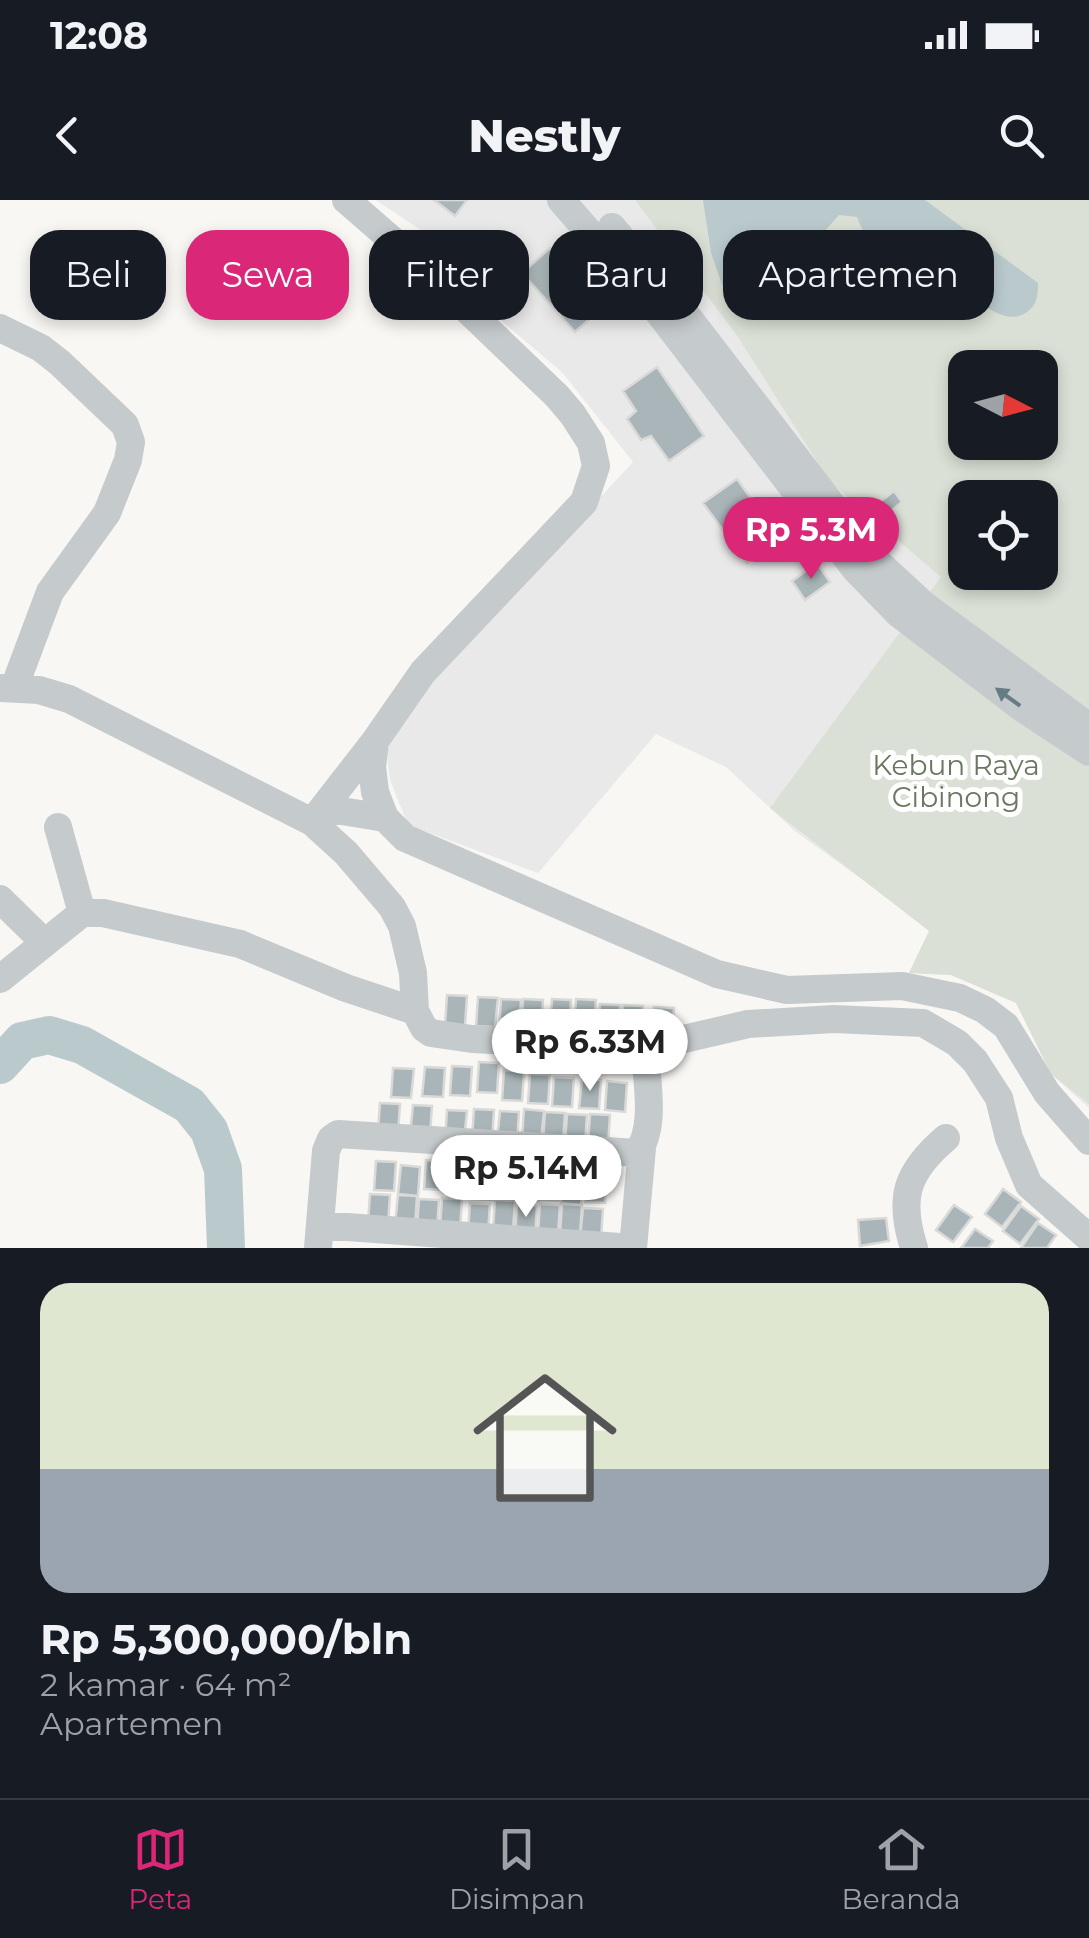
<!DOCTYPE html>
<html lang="id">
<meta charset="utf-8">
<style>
:root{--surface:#171b24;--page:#242831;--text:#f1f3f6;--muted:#9ea1a6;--line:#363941;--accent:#db2777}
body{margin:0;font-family:Montserrat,sans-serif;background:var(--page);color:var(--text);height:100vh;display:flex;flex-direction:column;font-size:38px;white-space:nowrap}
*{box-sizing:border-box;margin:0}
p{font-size:32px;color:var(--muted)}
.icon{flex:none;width:55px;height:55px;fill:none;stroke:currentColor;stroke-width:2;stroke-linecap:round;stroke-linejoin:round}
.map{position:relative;height:1048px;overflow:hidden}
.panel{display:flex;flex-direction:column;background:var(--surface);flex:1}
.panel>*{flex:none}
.banner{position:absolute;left:30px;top:30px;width:1030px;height:90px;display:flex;gap:20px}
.needle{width:65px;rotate:96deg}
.buttons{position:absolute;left:948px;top:150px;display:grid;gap:20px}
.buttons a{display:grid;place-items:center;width:110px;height:110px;border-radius:20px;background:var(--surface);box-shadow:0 5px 15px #0003;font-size:50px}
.price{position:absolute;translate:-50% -85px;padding:0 22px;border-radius:35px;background:#fff;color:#222;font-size:32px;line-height:65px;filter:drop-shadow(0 2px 5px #0008)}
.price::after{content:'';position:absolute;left:50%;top:60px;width:30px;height:22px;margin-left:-15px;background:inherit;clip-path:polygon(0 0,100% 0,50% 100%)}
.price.active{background:var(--accent);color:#fff}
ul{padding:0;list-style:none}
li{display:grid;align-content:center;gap:20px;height:530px;padding:0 40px}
li span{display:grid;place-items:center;height:310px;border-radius:30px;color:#555}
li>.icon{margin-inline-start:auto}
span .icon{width:180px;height:180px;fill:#fffc;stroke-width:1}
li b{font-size:42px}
.pill{padding:0 35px;border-radius:30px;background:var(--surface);box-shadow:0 5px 15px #0003;font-size:35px;line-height:90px}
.pill.active{background:var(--accent);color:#fff}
.status{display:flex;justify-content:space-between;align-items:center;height:70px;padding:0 50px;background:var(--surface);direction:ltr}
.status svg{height:28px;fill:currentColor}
header{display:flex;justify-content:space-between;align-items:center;height:130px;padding:0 40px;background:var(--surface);font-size:45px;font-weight:800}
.tab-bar{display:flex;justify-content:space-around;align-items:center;height:140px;border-top:2px solid var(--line);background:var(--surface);font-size:28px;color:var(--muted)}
.tab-bar a{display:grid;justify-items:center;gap:5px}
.tab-bar .active{color:var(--accent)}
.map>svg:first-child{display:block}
.built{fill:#e8e9e8;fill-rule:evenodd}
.green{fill:#dae0d5;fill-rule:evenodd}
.water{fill:#bacacc}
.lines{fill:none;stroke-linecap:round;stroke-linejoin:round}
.river{stroke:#bacacc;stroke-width:38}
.building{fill:#a9b5b8;stroke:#d9d9d7;stroke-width:2.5}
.minor{stroke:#c5cacc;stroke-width:28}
.oneway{fill:#667c85}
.labels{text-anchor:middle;stroke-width:10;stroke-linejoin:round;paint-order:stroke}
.park-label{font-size:28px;fill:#687960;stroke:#fff}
</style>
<div class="status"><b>12:08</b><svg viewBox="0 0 49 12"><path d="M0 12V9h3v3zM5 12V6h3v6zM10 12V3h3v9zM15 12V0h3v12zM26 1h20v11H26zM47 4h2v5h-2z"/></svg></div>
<header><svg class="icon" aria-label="back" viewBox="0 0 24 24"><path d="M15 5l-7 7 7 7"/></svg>Nestly<svg class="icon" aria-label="search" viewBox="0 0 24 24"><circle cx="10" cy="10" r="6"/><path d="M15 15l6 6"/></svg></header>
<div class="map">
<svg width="1089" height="1048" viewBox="0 0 1089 1048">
<rect width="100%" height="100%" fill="#f8f7f4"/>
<!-- built -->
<path class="built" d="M376,0H1089V908L1051,874L1016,803L951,775L909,773L929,731L905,710L796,632L726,567L656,534L538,673L408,625L390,580L385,541L404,508L633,262L562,172L473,97L480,70ZM965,168H1040V242H965ZM965,298H1040V372H965Z"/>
<!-- green -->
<path class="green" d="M635,0H1089V904L1051,874L1016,803L951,775L909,773L929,731L770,608L941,377L830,282L736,134ZM965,168H1040V242H965ZM965,298H1040V372H965Z"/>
<!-- water -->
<path class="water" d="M703,0H925L1038,83C1038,95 1037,105 1027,112C1003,129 975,96 955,84L931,88L876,89L865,36L857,17L839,15L809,49L740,92L724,90L711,53Z
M842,47L858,107L851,112L796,111L764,105C784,81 812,56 842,47Z"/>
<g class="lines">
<!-- river -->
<path class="river" d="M0,865L22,841L49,835L82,845L189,905L209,930L223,969L226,1048"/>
</g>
<!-- building -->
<path class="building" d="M434,0H467L455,16Z
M550,48L602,108L575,132L522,73Z
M657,167L704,236L669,261L651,236L641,240L627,219L636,211L623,191Z
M737,279L780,339L747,363L703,303Z
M894,291L902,302L881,319L873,307Z
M817,363L830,382L805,400L792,381Z
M447,795L467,796L465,826L445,825Z
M478,797L498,798L495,827L476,826Z
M501,799L521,800L519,830L499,829Z
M523,799L543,800L541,829L521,828Z
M552,799L571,800L569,830L550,828Z
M576,799L596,800L594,829L574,828Z
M600,804L620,805L618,835L598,833Z
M623,805L643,806L641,835L621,834Z
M654,807L674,808L672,838L652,836Z
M479,862L499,863L497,893L477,892Z
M452,866L472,867L470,896L450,895Z
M425,867L445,868L443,897L422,896Z
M393,868L414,869L411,898L391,897Z
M504,870L524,872L522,901L502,900Z
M530,874L550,875L548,904L528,903Z
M554,877L574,878L572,907L552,906Z
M582,879L601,880L599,909L579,908Z
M607,881L627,883L625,912L605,910Z
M380,903L400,904L398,933L378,931Z
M413,905L432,906L430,935L410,934Z
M474,909L494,910L492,939L472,938Z
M524,909L544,911L541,940L522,938Z
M447,910L467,911L464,940L445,939Z
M500,911L519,912L517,942L497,941Z
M545,912L565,913L563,942L543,941Z
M567,914L587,915L585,944L565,943Z
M590,914L610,915L608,945L588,944Z
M426,960L446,961L444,990L424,989Z
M376,961L396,962L394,991L374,990Z
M401,965L420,967L418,996L398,994Z
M452,968L472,969L469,998L450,997Z
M495,969L515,970L513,999L493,998Z
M474,970L494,971L492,1000L472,999Z
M519,970L539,971L537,1001L517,1000Z
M542,971L562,972L559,1001L540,1000Z
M587,973L607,974L605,1003L585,1002Z
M563,974L583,975L581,1005L561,1003Z
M1003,989L1021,1002L1002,1027L985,1014Z
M370,994L390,995L388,1024L368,1023Z
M398,995L417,996L415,1026L395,1025Z
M442,998L462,999L460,1029L440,1028Z
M419,999L439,1000L437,1029L417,1028Z
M495,1000L515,1001L513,1030L493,1029Z
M470,1003L490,1004L488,1033L468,1032Z
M540,1004L560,1005L558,1034L538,1033Z
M562,1004L582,1005L580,1035L560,1034Z
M517,1005L537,1006L535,1036L515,1034Z
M954,1005L972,1017L953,1042L936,1030Z
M1021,1006L1039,1019L1020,1044L1003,1031Z
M583,1008L603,1009L601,1038L580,1037Z
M886,1018L889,1041L860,1046L858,1020Z
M1038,1023L1056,1035L1047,1048H1021Z
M975,1029L993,1041L988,1048H961Z"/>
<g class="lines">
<!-- minor -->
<path class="minor" d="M346,0L414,59L557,196L573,215L591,243L596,266L584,302L423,472L375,541L372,567L375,592L385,618L405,638L717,774L787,790L902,786L960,798L985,810L1006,826L1047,893L1089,941
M561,0L656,109L856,370L899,414L1022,508L1089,552
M612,27L691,121L872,357L924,405L1089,527
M0,128L41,148L60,163L125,225L131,242L128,260L107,313L50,392L14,488
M0,488L39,490L69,499L312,622L346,653L392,707L402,726L413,773L415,811L424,828L431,833L472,839L645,848L748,824L834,819L923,823L957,843L975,861L999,898L1009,938L1029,985L1089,1038
M323,608L385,618
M312,622L375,541
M58,627L82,713
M0,699L45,743
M0,779L82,713H103L240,744L346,788L415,811
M320,1025L633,1048
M318,1048L326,951L331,939L338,934L637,953C657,928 646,878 645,848
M633,1048L642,948
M914,1048C898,998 906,972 946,938"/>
</g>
<!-- one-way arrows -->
<defs><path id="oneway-solid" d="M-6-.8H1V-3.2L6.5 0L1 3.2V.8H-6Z" transform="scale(2.5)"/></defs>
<use class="oneway" href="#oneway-solid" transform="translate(1008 497) rotate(-144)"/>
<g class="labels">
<!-- park labels -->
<g class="park-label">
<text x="956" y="575">Kebun Raya<tspan x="956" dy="32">Cibinong</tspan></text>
</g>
</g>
</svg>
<div class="buttons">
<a><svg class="needle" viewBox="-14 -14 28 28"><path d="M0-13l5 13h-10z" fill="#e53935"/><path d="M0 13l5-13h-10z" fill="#9ea1a6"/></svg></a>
<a><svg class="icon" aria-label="locate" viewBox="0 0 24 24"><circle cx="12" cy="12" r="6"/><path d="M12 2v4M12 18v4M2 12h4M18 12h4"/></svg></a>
</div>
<b class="price active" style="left:811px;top:382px">Rp 5.3M</b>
<b class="price" style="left:590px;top:894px">Rp 6.33M</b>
<b class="price" style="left:526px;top:1020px">Rp 5.14M</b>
<div class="banner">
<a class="pill">Beli</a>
<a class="pill active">Sewa</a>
<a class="pill">Filter</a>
<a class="pill">Baru</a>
<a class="pill">Apartemen</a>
</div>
</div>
<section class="panel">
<ul>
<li><span style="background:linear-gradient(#dfe7d0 60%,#9aa5b1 0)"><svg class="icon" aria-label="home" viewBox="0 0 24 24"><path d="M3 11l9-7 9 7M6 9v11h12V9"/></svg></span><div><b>Rp 5,300,000/bln</b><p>2 kamar · 64 m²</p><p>Apartemen</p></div></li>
</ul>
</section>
<nav class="tab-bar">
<a class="active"><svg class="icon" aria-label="map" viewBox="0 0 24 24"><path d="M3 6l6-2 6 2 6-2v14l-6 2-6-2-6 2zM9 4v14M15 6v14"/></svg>Peta</a>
<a><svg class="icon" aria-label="saved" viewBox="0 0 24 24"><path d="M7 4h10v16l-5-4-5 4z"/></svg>Disimpan</a>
<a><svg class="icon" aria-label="home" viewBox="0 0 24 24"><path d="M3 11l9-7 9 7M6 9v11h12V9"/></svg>Beranda</a>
</nav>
